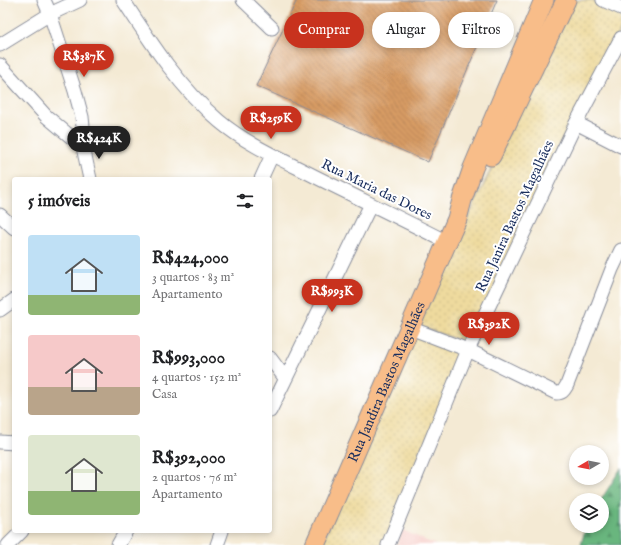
<!DOCTYPE html>
<html lang="pt">
<meta charset="utf-8">
<style>
:root{--surface:#fff;--page:#f2f2f2;--text:#202124;--muted:#757577;--accent:#c8321e}
body{margin:0;font-family:"IM FELL English",serif;background:var(--page);color:var(--text);height:100vh;display:flex;flex-direction:column;font-size:15px;white-space:nowrap}
*{box-sizing:border-box;margin:0}
p{font-size:13px;color:var(--muted)}
.icon{flex:none;width:22px;height:22px;fill:none;stroke:currentColor;stroke-width:2;stroke-linecap:round;stroke-linejoin:round}
.map{position:relative;flex:1;overflow:hidden}
.sheet{position:absolute;left:12px;top:177px;width:260px;height:356px;display:flex;flex-direction:column;background:var(--surface);border-radius:4px;box-shadow:0 2px 6px #0003}
.sheet>*{flex:none}
.banner{position:absolute;left:284px;top:12px;width:277px;height:36px;display:flex;gap:8px}
.needle{width:26px;rotate:260deg}
.buttons{position:absolute;left:569px;top:445px;display:grid;gap:8px}
.buttons a{display:grid;place-items:center;width:40px;height:40px;border-radius:50%;background:var(--surface);box-shadow:0 2px 6px #0003;font-size:20px}
.price{position:absolute;translate:-50% -34px;padding:0 9px;border-radius:14px;background:var(--accent);color:#fff;font-size:13px;line-height:26px;filter:drop-shadow(0 1px 2px #0008)}
.price::after{content:'';position:absolute;left:50%;top:24px;width:12px;height:9px;margin-left:-6px;background:inherit;clip-path:polygon(0 0,100% 0,50% 100%)}
.price.selected{background:#222;color:#fff}
ul{padding:0;list-style:none}
li{display:flex;align-items:center;gap:12px;height:100px;padding:0 16px}
li span{display:grid;place-items:center;flex:none;width:112px;height:80px;border-radius:4px;color:#555}
li>.icon{margin-inline-start:auto}
span .icon{width:48px;height:48px;fill:#fffc;stroke-width:1}
li b{font-size:17px}
h2{display:flex;justify-content:space-between;align-items:center;height:48px;padding:0 16px;font-size:17px}
.chip{padding:0 14px;border-radius:18px;background:var(--surface);box-shadow:0 2px 6px #0003;font-size:14px;line-height:36px}
.chip.selected{background:var(--accent);color:#fff}
.map>svg:first-child{display:block}
.built{fill:#f7d0cb}
.forest{fill:url(#forest-firs);stroke:#42726e}
.sand{fill:url(#sand-dots);stroke:#84847e}
.building{fill:url(#building-back-hatch)}
.lines{fill:none;stroke-linecap:round;stroke-linejoin:round}
.minor-casing{stroke:#888c99;stroke-width:15}
.highway-casing{stroke:#888c99;stroke-width:21}
.minor{stroke:#fff;stroke-width:13}
.highway{stroke:#f8bd89;stroke-width:19}
.labels{text-anchor:middle;stroke-width:4;stroke-linejoin:round;paint-order:stroke}
.street-label{font-size:14px;fill:#1b2f5e;stroke:#fff}
</style>
<div class="map">
<svg width="621" height="545" viewBox="0 0 621 545">
<defs>
<pattern id="forest-firs" width="22" height="20" patternUnits="userSpaceOnUse"><rect width="22" height="20" fill="#69b67e"/><path d="M5 1l3.5 6h-7zM16 11l3.5 6h-7z" fill="#56946a"/></pattern>
<pattern id="sand-dots" width="8" height="8" patternUnits="userSpaceOnUse"><rect width="8" height="8" fill="#eeda9e"/><path d="M2 2h.1M6 6h.1" fill="none" stroke="#ccbb8a" stroke-width="1.8" stroke-linecap="round"/></pattern>
<pattern id="building-back-hatch" width="6" height="6" patternUnits="userSpaceOnUse"><rect width="6" height="6" fill="#d79b64"/><path d="M-1 5l2 2M0 0l6 6M5-1l2 2" fill="none" stroke="#ae7f56"/></pattern>
</defs>
<rect width="100%" height="100%" fill="#fff"/>
<filter id="ink" filterUnits="userSpaceOnUse"><feTurbulence type="fractalNoise" baseFrequency=".025" numOctaves="2"/><feDisplacementMap in="SourceGraphic" scale="8" xChannelSelector="R" yChannelSelector="G"/><feConvolveMatrix kernelMatrix="1 2 1 2 8 2 1 2 1" color-interpolation-filters="sRGB"/></filter>
<filter id="wash" filterUnits="userSpaceOnUse"><feTurbulence type="fractalNoise" baseFrequency=".012" numOctaves="4" result="noise"/><feDisplacementMap in="SourceGraphic" scale="16" xChannelSelector="R" yChannelSelector="G"/><feGaussianBlur stdDeviation="0.9" result="paint"/><feColorMatrix in="noise" values="0 0 0 0 0 0 0 0 0 0 0 0 0 0 0 0 0 1.4 0 .05"/><feComposite in="paint" operator="in"/></filter>
<g filter="url(#wash)">
<rect width="100%" height="100%" fill="#f4ead4"/>
<!-- built -->
<path class="built" d="M402,530L436,545H397Z"/>
<!-- forest -->
<path class="forest" d="M621,468V545H581L586,526H602L601,500Z"/>
<!-- sand -->
<path class="sand" d="M573,0H594L621,14V28L467,343L416,325Z
M413,334L462,354L384,545H321Z"/>
<g id="blocks">
<!-- building -->
<path class="building" d="M297,0H497L428,162L256,86Z"/>
</g>
</g>
<g filter="url(#ink)">
<use href="#blocks" fill-opacity="0" stroke="#888c99" stroke-width="1"/>
<g class="lines">
<!-- minor casing -->
<g class="minor-casing">
<path id="minor" d="M44,0L50,14L75,91L82,117L84,136L83,147L90,179
M123,0C151,43 180,88 219,121C246,144 285,161 316,177C360,199 404,220 447,242
M243,0L272,28
M603,0L621,8
M0,45L50,14L80,0
M0,65L46,116L83,147
M576,123L621,146
M261,179L272,155
M0,215L14,228
M0,310L14,300
M410,328L468,350L556,393C563,393 564,390 567,385L612,269L621,250
M270,358L285,378
M270,411L371,204
M0,442L14,443
M8,545L22,531
M118,545L126,531
M217,545L222,531
M388,545L468,350L576,123L621,38"/>
</g>
<!-- highway casing -->
<g class="highway-casing">
<g id="highway">
<path d="M491,156L566,0"/>
<path id="s1" d="M315,545L457,219L462,200L473,168L544,0"/>
</g>
</g>
<!-- minor -->
<use href="#minor" class="minor"/>
<!-- highway -->
<use href="#highway" class="highway"/>
</g>
</g>
<g class="labels">
<!-- street labels -->
<g class="street-label">
<text transform="translate(377 189) rotate(26)" y="5">Rua Maria das Dores</text>
<text transform="translate(514 216) rotate(-65)" y="5">Rua Janira Bastos Magalhães</text>
<text dy="5" stroke="none"><textPath href="#s1" startOffset="178">Rua Jandira Bastos Magalhães</textPath></text>
</g>
</g>
</svg>
<div class="buttons">
<a><svg class="needle" viewBox="-14 -14 28 28"><path d="M0-13l5 13h-10z" fill="#e53935"/><path d="M0 13l5-13h-10z" fill="#757577"/></svg></a>
<a><svg class="icon" aria-label="layers" viewBox="0 0 24 24"><path d="M12 4l9 5-9 5-9-5zM3 14l9 5 9-5"/></svg></a>
</div>
<b class="price" style="left:84px;top:78px">R$387K</b>
<b class="price" style="left:271px;top:140px">R$259K</b>
<b class="price selected" style="left:99px;top:160px">R$424K</b>
<b class="price" style="left:332px;top:313px">R$993K</b>
<b class="price" style="left:489px;top:346px">R$392K</b>
<div class="banner">
<a class="chip selected">Comprar</a>
<a class="chip">Alugar</a>
<a class="chip">Filtros</a>
</div>
<section class="sheet">
<h2>5 imóveis<svg class="icon" aria-label="filters" viewBox="0 0 24 24"><path d="M4 7h16M4 17h16"/><circle cx="9" cy="7" r="2"/><circle cx="15" cy="17" r="2"/></svg></h2>
<ul>
<li><span style="background:linear-gradient(#bfe0f5 75%,#8fb573 0)"><svg class="icon" aria-label="home" viewBox="0 0 24 24"><path d="M3 11l9-7 9 7M6 9v11h12V9"/></svg></span><div><b>R$424,000</b><p>3 quartos · 83 m²</p><p>Apartamento</p></div></li>
<li><span style="background:linear-gradient(#f6c9c9 65%,#b9a48a 0)"><svg class="icon" aria-label="home" viewBox="0 0 24 24"><path d="M3 11l9-7 9 7M6 9v11h12V9"/></svg></span><div><b>R$993,000</b><p>4 quartos · 152 m²</p><p>Casa</p></div></li>
<li><span style="background:linear-gradient(#dfe7d0 70%,#8fb573 0)"><svg class="icon" aria-label="home" viewBox="0 0 24 24"><path d="M3 11l9-7 9 7M6 9v11h12V9"/></svg></span><div><b>R$392,000</b><p>2 quartos · 76 m²</p><p>Apartamento</p></div></li>
</ul>
</section>
</div>
